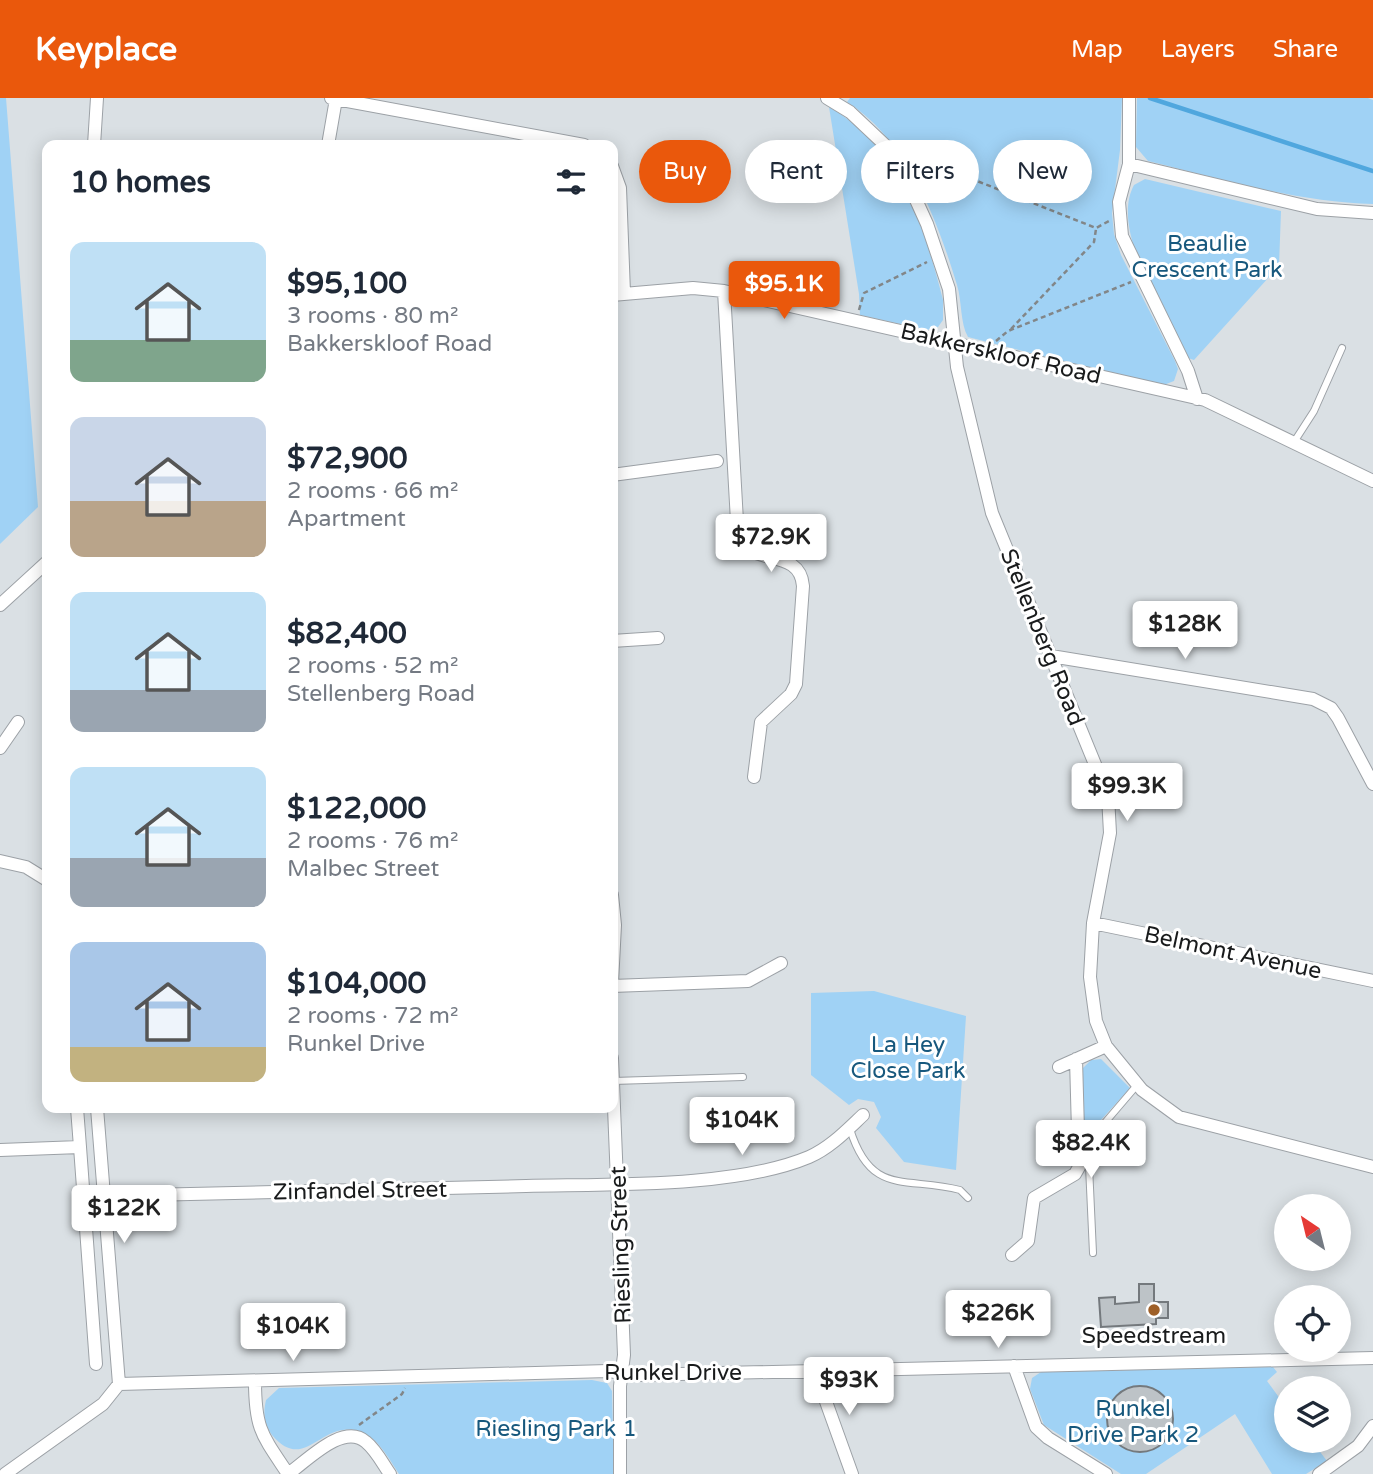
<!DOCTYPE html>
<meta charset="utf-8">
<style>
:root{--surface:#fff;--page:#f2f2f3;--text:#1f2937;--muted:#747a83;--accent:#ea580c}
body{margin:0;font-family:"Varela Round",sans-serif;background:var(--page);color:var(--text);height:100vh;display:flex;flex-direction:column;font-size:26px;white-space:nowrap}
*{box-sizing:border-box;margin:0}
p{font-size:23px;color:var(--muted)}
.icon{flex:none;width:38px;height:38px;fill:none;stroke:currentColor;stroke-width:2;stroke-linecap:round;stroke-linejoin:round}
.map{position:relative;flex:1;overflow:hidden}
.sheet{position:absolute;left:42px;top:42px;width:576px;height:973px;display:flex;flex-direction:column;background:var(--surface);border-radius:14px;box-shadow:0 4px 18px #0003}
.sheet>*{flex:none}
.guide{position:absolute;left:639px;top:42px;width:628px;height:63px;display:flex;gap:14px}
.needle{width:46px;rotate:325deg}
.fabs{position:absolute;left:1274px;top:1096px;display:grid;gap:14px}
.fabs a{display:grid;place-items:center;width:77px;height:77px;border-radius:50%;background:var(--surface);box-shadow:0 4px 18px #0003;font-size:35px}
.price{position:absolute;translate:-50% -60px;padding:0 16px;border-radius:7px;background:#fff;color:#222;font-size:23px;line-height:46px;filter:drop-shadow(0 2px 4px #0008)}
.price::after{content:'';position:absolute;left:50%;top:42px;width:21px;height:16px;margin-left:-10px;background:inherit;clip-path:polygon(0 0,100% 0,50% 100%)}
.price.selected{background:var(--accent);color:#fff}
ul{padding:0;list-style:none}
li{display:flex;align-items:center;gap:21px;height:175px;padding:0 28px}
li span{display:grid;place-items:center;flex:none;width:196px;height:140px;border-radius:14px;color:#555}
li>.icon{margin-inline-start:auto}
span .icon{width:84px;height:84px;fill:#fffc;stroke-width:1}
li b{font-size:30px}
h2{display:flex;justify-content:space-between;align-items:center;height:84px;padding:0 28px;font-size:30px}
.tag{padding:0 24px;border-radius:32px;background:var(--surface);box-shadow:0 4px 18px #0003;font-size:24px;line-height:63px}
.tag.selected{background:var(--accent);color:#fff}
header{display:flex;align-items:center;gap:42px;box-sizing:border-box;height:98px;padding:0 35px;background:var(--accent);color:#fff}
header strong{font-size:33px}
nav{display:flex;gap:38px;margin-inline-start:auto;font-size:24px}
.map>svg:first-child{display:block}
.green{fill:#a0d2f5}
.lines{fill:none;stroke-linecap:round;stroke-linejoin:round}
.stream{stroke:#50a7de;stroke-width:4.5}
.building{fill:#bdc3c7;stroke:#74797d;stroke-width:2}
.service-casing{stroke:#9ca1a6;stroke-width:8}
.minor-casing{stroke:#9ca1a6;stroke-width:14}
.path{stroke:#828688;stroke-width:2.5;stroke-dasharray:5 3.5;stroke-linecap:butt}
.service{stroke:#fff;stroke-width:6}
.minor{stroke:#fff;stroke-width:12}
.poi-dot{fill:#9f6028;stroke:#fff;stroke-width:2.5}
.labels{text-anchor:middle;stroke-width:6;stroke-linejoin:round;paint-order:stroke}
.park-label{font-size:23px;fill:#17587d;stroke:#fff}
.street-label{font-size:23px;fill:#191b1c;stroke:#fff}
.poi-label{font-size:23px;fill:#191b1c;stroke:#fff}
</style>
<header>
<strong>Keyplace</strong>
<nav><a>Map</a><a>Layers</a><a>Share</a></nav>
</header>
<div class="map">
<svg width="1373" height="1376" viewBox="0 0 1373 1376">
<rect width="100%" height="100%" fill="#dae0e4"/>
<!-- green -->
<path class="green" d="M0,0H6L38,409L0,446Z
M850,0H1122L1120,52L1112,115L1114,136L1121,157L1175,263L1178,271L1174,283L1161,288L968,239C960,225 962,203 957,187C937,121 908,43 847,4Z
M1137,0H1368L1373,2V106C1297,104 1221,81 1148,63L1136,49Z
M829,9C900,49 924,128 943,202V222L938,229L927,232L860,217L859,196Z
M1145,81L1281,113L1279,168L1194,262L1188,260C1167,218 1109,133 1134,87Z
M874,893L966,918L956,1072L904,1064L876,1030L881,1019L874,1004L858,1001L849,1007L811,977V895Z
M1101,961L1130,990L1090,1034L1082,1038L1081,972L1091,962Z
M1273,1269L1277,1274L1267,1283L1286,1309V1342H1311L1327,1363L1306,1376H1272L1235,1316L1146,1376H1121L1044,1327L1030,1291L1032,1280L1041,1274Z
M592,1282L607,1285L612,1293L614,1376H399C389,1361 378,1339 359,1333C320,1322 305,1376 272,1337C264,1326 263,1315 266,1302L279,1290Z"/>
<g class="lines">
<!-- stream -->
<path class="stream" d="M1150,0L1373,73"/>
</g>
<!-- building -->
<path class="building" d="M1139,1186H1154V1204H1168V1220H1156V1226L1101,1229L1099,1200L1115,1199V1206L1139,1204Z
M1107 1321a33 33 0 1 1 66 0a33 33 0 1 1-66 0Z"/>
<g class="lines">
<!-- service casing -->
<g class="service-casing">
<path id="service" d="M1294,344L1314,313L1342,250
M613,983L743,979
M850,1031C871,1099 906,1078 960,1092L968,1100
M1093,1155L1089,1068L1091,1041L1138,986"/>
</g>
<!-- minor casing -->
<g class="minor-casing">
<path id="minor" d="M331,0L584,47
M827,0L850,14L885,47L902,71L927,126L949,191L957,269L992,415L1108,698L1110,735L1093,825L1090,879L1096,923L1106,948L1142,992L1179,1019L1373,1069
M1129,0V66L1119,104L1122,138L1188,273L1197,301
M94,47L97,0
M328,47L336,1
M1129,66L1317,111L1373,115
M612,68L620,90L624,195
M724,193L738,441C754,468 800,450 803,488L796,586L791,596L761,624L754,679
M612,197L693,190L724,193L1205,302L1373,383
M612,377L717,363
M0,507L47,464
M612,543L658,540
M1051,558L1313,601L1331,610L1338,620L1373,686
M0,650L18,624
M0,763L26,769L47,782
M612,797L615,827L612,885
M1093,825L1373,883
M612,888L748,883L781,865
M612,960L624,1257L620,1288V1376
M1059,969L1106,948
M97,1010L119,1286
M80,1049L96,1266
M0,1052L80,1049L77,1010
M103,1098C244,1095 385,1091 526,1088C608,1086 735,1090 809,1059C830,1050 847,1032 863,1017
M1012,1157L1028,1143L1034,1100L1075,1076L1079,1069L1076,961
M1014,1268L1036,1329L1048,1340L1106,1376
M815,1273L852,1376
M255,1283C255,1331 262,1337 288,1376
M5,1376L103,1306L119,1286L608,1273L638,1277L1373,1260
M288,1376C307,1363 343,1324 366,1344C376,1352 383,1366 390,1376
M1319,1376L1358,1348L1373,1328"/>
</g>
<!-- path -->
<path class="path" d="M913,65L967,79L1096,130L1109,123
M859,212L864,195L927,164
M1011,231L1094,144L1096,131
M996,243L1008,233L1131,184
M359,1327L402,1296L405,1290"/>
<!-- service -->
<use href="#service" class="service"/>
<!-- minor -->
<use href="#minor" class="minor"/>
</g>
<!-- markers -->
<circle class="poi-dot" cx="1154" cy="1212" r="7"/>
<g class="labels">
<!-- park labels -->
<g class="park-label">
<text x="1207" y="153">Beaulie<tspan x="1207" dy="26">Crescent Park</tspan></text>
<text x="908" y="954">La Hey<tspan x="908" dy="26">Close Park</tspan></text>
<text x="1133" y="1318">Runkel<tspan x="1133" dy="26">Drive Park 2</tspan></text>
<text x="556" y="1338">Riesling Park 1</text>
</g>
<!-- street labels -->
<g class="street-label">
<text transform="translate(1001 255) rotate(13)" y="8">Bakkerskloof Road</text>
<text transform="translate(1043 539) rotate(68)" y="8">Stellenberg Road</text>
<text transform="translate(1233 854) rotate(12)" y="8">Belmont Avenue</text>
<text transform="translate(360 1092) rotate(-1)" y="8">Zinfandel Street</text>
<text transform="translate(620 1147) rotate(-92)" y="8">Riesling Street</text>
<text x="673" y="1282">Runkel Drive</text>
</g>
<!-- poi labels -->
<g class="poi-label">
<text x="1154" y="1245">Speedstream</text>
</g>
</g>
</svg>
<div class="fabs">
<a><svg class="needle" viewBox="-14 -14 28 28"><path d="M0-13l5 13h-10z" fill="#e53935"/><path d="M0 13l5-13h-10z" fill="#747a83"/></svg></a>
<a><svg class="icon" aria-label="locate" viewBox="0 0 24 24"><circle cx="12" cy="12" r="6"/><path d="M12 2v4M12 18v4M2 12h4M18 12h4"/></svg></a>
<a><svg class="icon" aria-label="layers" viewBox="0 0 24 24"><path d="M12 4l9 5-9 5-9-5zM3 14l9 5 9-5"/></svg></a>
</div>
<b class="price selected" style="left:784px;top:223px">$95.1K</b>
<b class="price" style="left:771px;top:476px">$72.9K</b>
<b class="price" style="left:1185px;top:563px">$128K</b>
<b class="price" style="left:1127px;top:725px">$99.3K</b>
<b class="price" style="left:742px;top:1059px">$104K</b>
<b class="price" style="left:1091px;top:1082px">$82.4K</b>
<b class="price" style="left:124px;top:1147px">$122K</b>
<b class="price" style="left:998px;top:1252px">$226K</b>
<b class="price" style="left:293px;top:1265px">$104K</b>
<b class="price" style="left:849px;top:1319px">$93K</b>
<div class="guide">
<a class="tag selected">Buy</a>
<a class="tag">Rent</a>
<a class="tag">Filters</a>
<a class="tag">New</a>
</div>
<section class="sheet">
<h2>10 homes<svg class="icon" aria-label="filters" viewBox="0 0 24 24"><path d="M4 7h16M4 17h16"/><circle cx="9" cy="7" r="2"/><circle cx="15" cy="17" r="2"/></svg></h2>
<ul>
<li><span style="background:linear-gradient(#bfe0f5 70%,#7fa58c 0)"><svg class="icon" aria-label="home" viewBox="0 0 24 24"><path d="M3 11l9-7 9 7M6 9v11h12V9"/></svg></span><div><b>$95,100</b><p>3 rooms · 80 m²</p><p>Bakkerskloof Road</p></div></li>
<li><span style="background:linear-gradient(#c9d6e8 60%,#b9a48a 0)"><svg class="icon" aria-label="home" viewBox="0 0 24 24"><path d="M3 11l9-7 9 7M6 9v11h12V9"/></svg></span><div><b>$72,900</b><p>2 rooms · 66 m²</p><p>Apartment</p></div></li>
<li><span style="background:linear-gradient(#bfe0f5 70%,#9aa5b1 0)"><svg class="icon" aria-label="home" viewBox="0 0 24 24"><path d="M3 11l9-7 9 7M6 9v11h12V9"/></svg></span><div><b>$82,400</b><p>2 rooms · 52 m²</p><p>Stellenberg Road</p></div></li>
<li><span style="background:linear-gradient(#bfe0f5 65%,#9aa5b1 0)"><svg class="icon" aria-label="home" viewBox="0 0 24 24"><path d="M3 11l9-7 9 7M6 9v11h12V9"/></svg></span><div><b>$122,000</b><p>2 rooms · 76 m²</p><p>Malbec Street</p></div></li>
<li><span style="background:linear-gradient(#a9c7e8 75%,#c2b280 0)"><svg class="icon" aria-label="home" viewBox="0 0 24 24"><path d="M3 11l9-7 9 7M6 9v11h12V9"/></svg></span><div><b>$104,000</b><p>2 rooms · 72 m²</p><p>Runkel Drive</p></div></li>
</ul>
</section>
</div>
